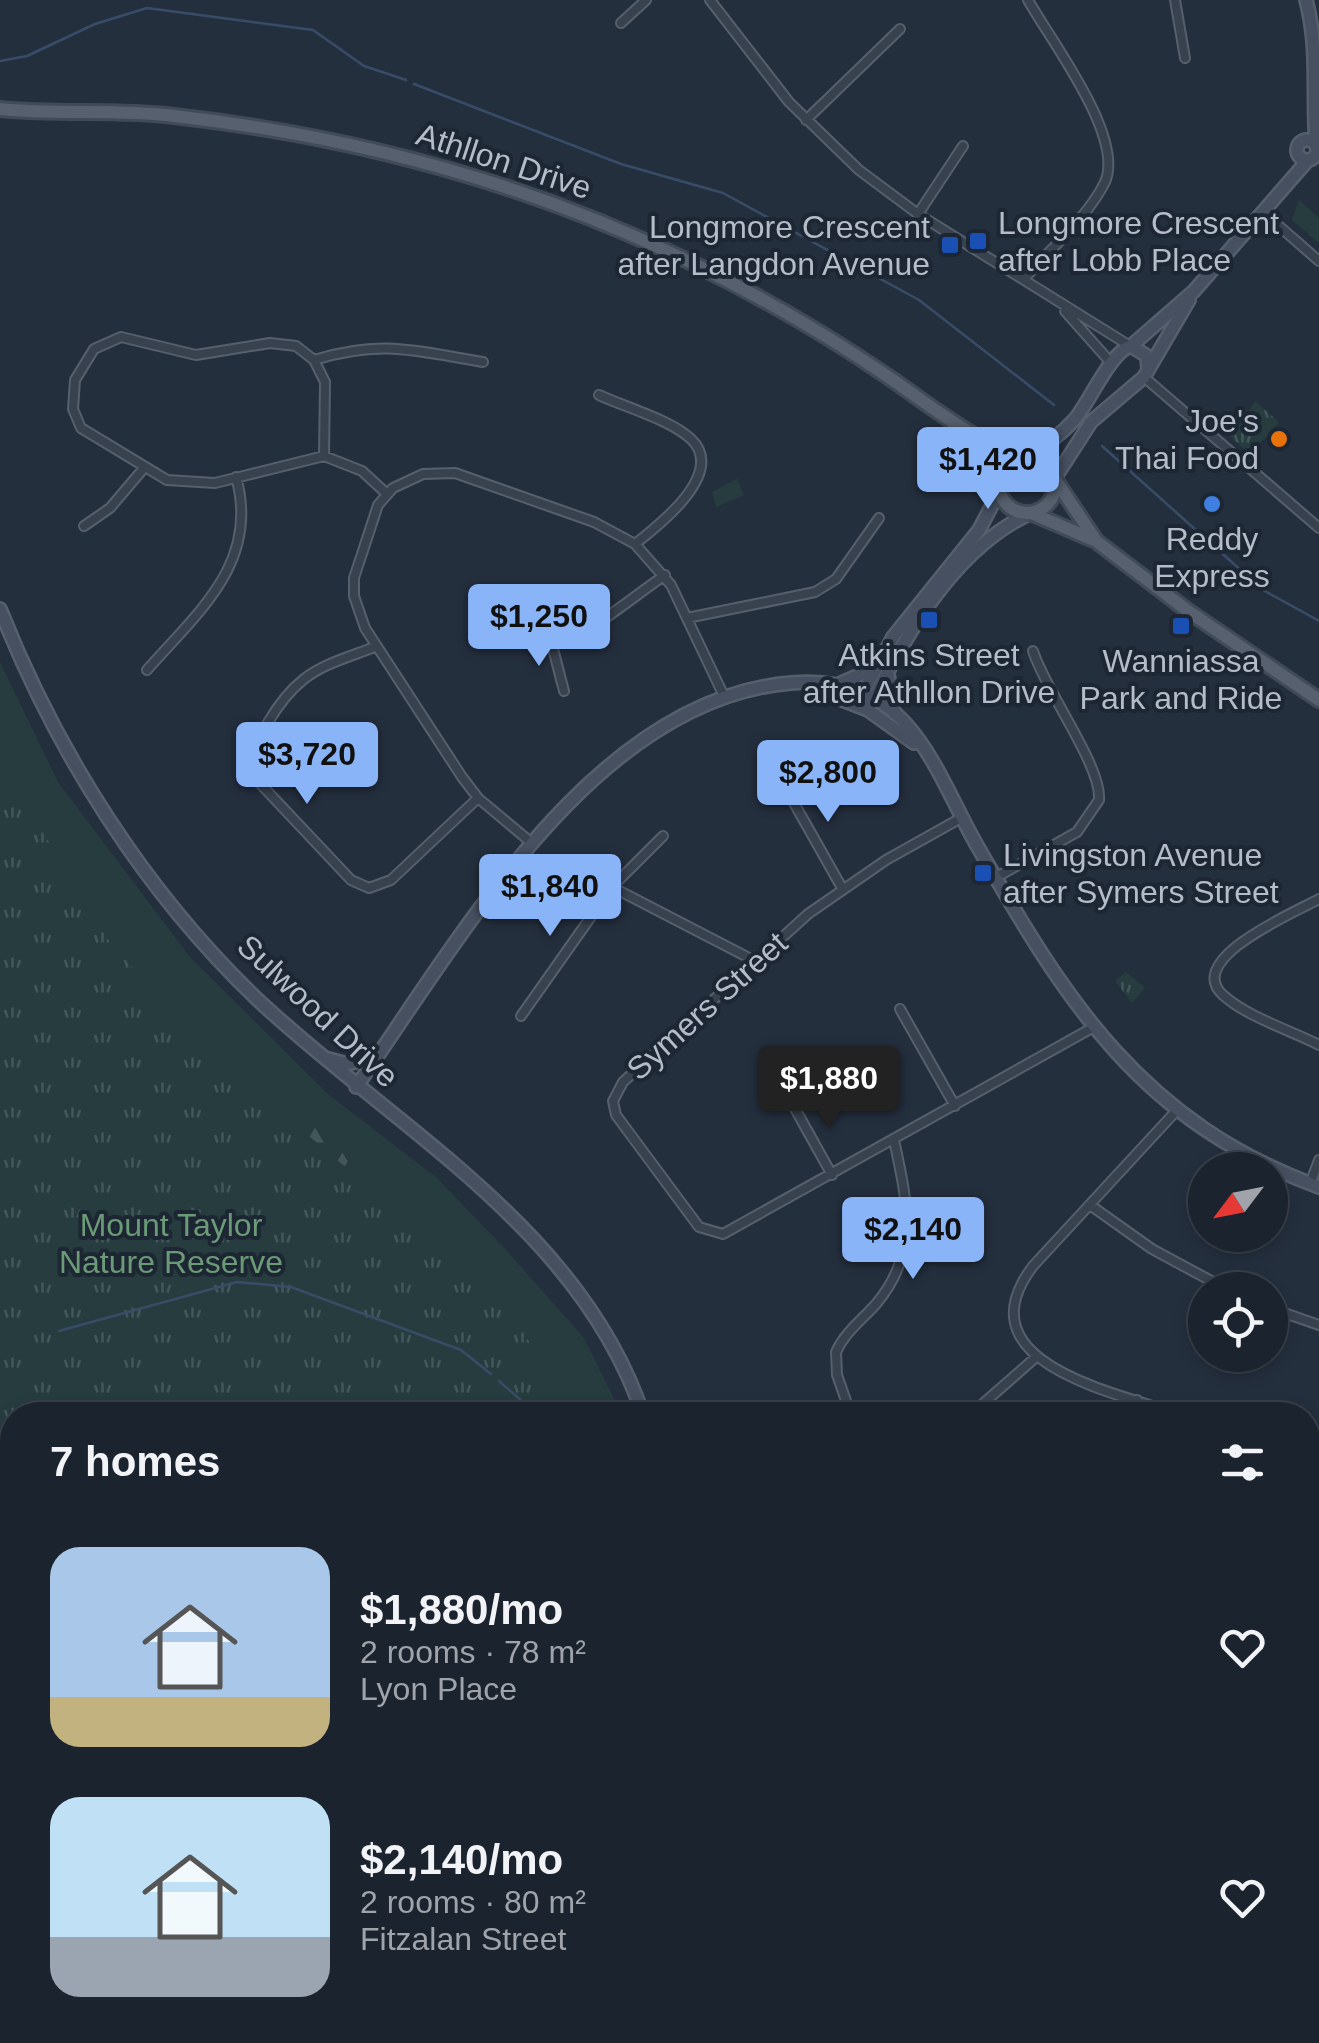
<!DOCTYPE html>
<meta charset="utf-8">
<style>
:root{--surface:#1b232e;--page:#242b36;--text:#f1f3f6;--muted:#a0a4aa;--line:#39404a;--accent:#8ab4f8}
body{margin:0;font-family:Arial,sans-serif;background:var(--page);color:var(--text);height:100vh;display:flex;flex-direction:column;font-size:38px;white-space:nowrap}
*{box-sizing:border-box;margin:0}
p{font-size:32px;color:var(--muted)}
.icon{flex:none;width:55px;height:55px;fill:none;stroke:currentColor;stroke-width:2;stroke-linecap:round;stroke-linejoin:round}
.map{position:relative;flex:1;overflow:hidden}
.sheet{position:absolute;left:0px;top:1402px;width:1320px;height:642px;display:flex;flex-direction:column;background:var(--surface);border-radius:40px 40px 0 0;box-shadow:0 5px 15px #0003,0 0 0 2px var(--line)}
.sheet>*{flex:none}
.needle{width:65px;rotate:238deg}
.controls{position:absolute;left:1188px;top:1152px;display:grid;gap:20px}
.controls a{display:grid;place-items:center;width:100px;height:100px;border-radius:50%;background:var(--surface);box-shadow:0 5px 15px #0003,0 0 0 2px var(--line);font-size:50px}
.price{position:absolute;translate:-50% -85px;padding:0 22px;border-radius:10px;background:var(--accent);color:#111;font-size:32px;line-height:65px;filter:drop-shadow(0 2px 5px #0008)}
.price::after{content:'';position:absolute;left:50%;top:60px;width:30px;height:22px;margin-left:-15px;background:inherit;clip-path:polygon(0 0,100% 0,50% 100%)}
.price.active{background:#222;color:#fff}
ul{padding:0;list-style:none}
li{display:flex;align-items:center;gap:30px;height:250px;padding:0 50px}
li span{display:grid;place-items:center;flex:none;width:280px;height:200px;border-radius:30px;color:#555}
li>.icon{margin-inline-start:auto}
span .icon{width:120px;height:120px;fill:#fffc;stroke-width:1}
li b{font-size:42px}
h2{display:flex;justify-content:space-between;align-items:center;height:120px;padding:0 50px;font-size:42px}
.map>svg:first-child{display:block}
.green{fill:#263c3f}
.forest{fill:url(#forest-firs)}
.park{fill:url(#park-tufts)}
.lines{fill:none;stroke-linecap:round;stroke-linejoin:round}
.stream{stroke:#394c67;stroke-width:2.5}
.street-casing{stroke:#565f6c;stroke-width:12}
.secondary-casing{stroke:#565f6c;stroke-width:16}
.primary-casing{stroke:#414a57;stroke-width:18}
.street{stroke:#38414e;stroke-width:8}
.secondary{stroke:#465061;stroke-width:11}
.primary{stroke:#56606e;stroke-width:12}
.transit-dot{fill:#1a4fb4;stroke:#1d2633;stroke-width:4}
.food-dot{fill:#e8710a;stroke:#1d2633;stroke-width:4}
.shop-dot{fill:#3f7fe0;stroke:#1d2633;stroke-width:4}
.labels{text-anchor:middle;stroke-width:8;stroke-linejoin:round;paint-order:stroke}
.street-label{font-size:32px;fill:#b4bcc9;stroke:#1d2633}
.poi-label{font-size:32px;fill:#b4bcc9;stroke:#1d2633}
.park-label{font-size:32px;fill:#6b9a76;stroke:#1d2633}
</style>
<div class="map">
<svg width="1319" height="2043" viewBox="0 0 1319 2043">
<defs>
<pattern id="forest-firs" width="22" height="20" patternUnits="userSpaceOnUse" patternTransform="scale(2.5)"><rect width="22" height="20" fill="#263c3f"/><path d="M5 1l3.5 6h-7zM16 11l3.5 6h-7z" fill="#435659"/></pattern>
<pattern id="park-tufts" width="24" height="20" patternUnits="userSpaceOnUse" patternTransform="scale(2.5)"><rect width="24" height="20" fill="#263c3f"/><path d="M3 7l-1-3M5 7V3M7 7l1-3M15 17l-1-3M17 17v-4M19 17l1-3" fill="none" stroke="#435659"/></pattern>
</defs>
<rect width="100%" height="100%" fill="#242f3e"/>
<!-- green -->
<path class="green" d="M0,662L58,782L190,957L328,1094L437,1178L507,1251L584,1338L622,1415H12V2032L447,2033L443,2043H0Z"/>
<!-- forest -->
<path class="forest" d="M309,1120L334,1130L356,1151L322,1196L309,1153Z"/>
<!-- park -->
<path class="park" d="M1299,200L1319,218V243L1292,220Z
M1255,401L1279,422L1250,454L1227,434L1244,420Z
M737,479L744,495L716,507L712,492Z
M0,759L18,795L99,918L105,936L196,1040L503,1301L563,1394L571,1415H12V1435L0,1433Z
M1126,972L1145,988L1132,1003L1115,981Z
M1319,1577V1649L1308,1647V1588Z
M146,2032H410V2033L406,2043H120Z"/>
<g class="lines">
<!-- stream -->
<path class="stream" d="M0,61L27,56L95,24L147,8L313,30L364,66L406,80
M414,84L621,164L723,193L919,300L1054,405
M1102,446L1263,590L1319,621
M59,1331L237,1282L291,1287L461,1350L491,1374
M499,1381L538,1415
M0,1573L12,1571
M390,2043L391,2032"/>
<!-- street casing -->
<g class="street-casing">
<path id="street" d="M710,0L789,102L859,170L918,214L1130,346
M1175,0L1185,58
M621,23L646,0
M806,120L900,29
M1263,212L1319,261
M918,214L963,146
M1025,278C1050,249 1088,217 1105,182C1125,137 1051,41 1028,0
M1065,311L1112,364
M314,360C382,339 416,351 483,362
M1144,377L1319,528
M599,395C627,408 669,419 691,439C727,473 658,526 635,544
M324,456L325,382L314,360L296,346L270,343L196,355L121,337L94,349L75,380L73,409L81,428L167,480L215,483L324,456L362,471L387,494
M84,526L110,508L144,468
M480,609C577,658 583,632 665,575
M687,618L815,592L836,579L879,518
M550,637L564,691
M377,646C353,656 324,663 304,679C281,697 247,747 252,775L351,880L369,888L391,880L478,798
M147,670C199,611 260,562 236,477
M781,780L842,888
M961,818L886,860L808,914L623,1082L613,1101L616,1115L699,1227L723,1234L1092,1028
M663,836L612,887L755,961
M533,844L478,798L462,777L365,628L354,596V578L378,505L393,488L423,474L455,473L594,522L635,544L671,585L723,694
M995,878L1077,832L1099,800C1102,766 1046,692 1033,651
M1319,899C1296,912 1183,959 1223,995C1247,1017 1290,1030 1319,1045
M900,1009L955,1106
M521,1016L612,887
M793,1105L832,1175
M1178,1109L1033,1266C959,1364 1119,1393 1181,1415
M1310,1184L1319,1160
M1090,1205L1152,1249L1228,1290
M1270,1308L1319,1325
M819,1415L848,1405
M851,1415L837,1375L836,1352C845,1332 862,1320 876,1304C920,1252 907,1201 894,1140
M970,1415L1035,1358
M1128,1415L1137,1400
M1308,1459L1319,1463
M1313,1661L1319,1665
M1308,1809L1319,1816
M1308,2029L1319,2031
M972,2043L982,2032"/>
</g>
<!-- secondary casing -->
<g class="secondary-casing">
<path id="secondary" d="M1306,0C1319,48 1312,96 1316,144
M1297 150a10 10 0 1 1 20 0a10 10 0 1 1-20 0Z
M1131,346L1147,356L1148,370
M1025,457C1044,447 1060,436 1075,419C1090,401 1111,351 1131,346L1194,291L1308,160
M1055,478L1091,422L1144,377L1189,300
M0,609C57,753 145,892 257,999C393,1127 581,1228 643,1415
M888,674L894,713
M839,684L875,668
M809,687L868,710L914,743
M857,704L893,637L979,530L999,492
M868,710C904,637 954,549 1029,514
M325,1058L347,1064L375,1057
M356,1087C459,941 593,699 791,683C835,679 877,691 907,725C937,759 956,810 979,849C1068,1004 1142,1122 1319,1187
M477,2043L480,2032"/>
</g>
<!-- primary casing -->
<g class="primary-casing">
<path id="primary" d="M0,109C57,115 116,109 174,116C353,136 528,183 690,262C758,295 824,333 887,376C931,406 971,440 1023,457
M953,429L998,488
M999 485a28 28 0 1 1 56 0a28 28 0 1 1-56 0Z
M1056,481L1095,539
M1031,513L1096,541L1188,611L1319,700"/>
</g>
<!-- street -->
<use href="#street" class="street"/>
<!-- secondary -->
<use href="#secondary" class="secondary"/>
<!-- primary -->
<use href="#primary" class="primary"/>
</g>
<!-- markers -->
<g class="transit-dot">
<rect x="968" y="231" width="20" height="20" rx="5"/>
<rect x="940" y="235" width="20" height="20" rx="5"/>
<rect x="919" y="610" width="20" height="20" rx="5"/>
<rect x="1171" y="616" width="20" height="20" rx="5"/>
<rect x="973" y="863" width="20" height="20" rx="5"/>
</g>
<circle class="food-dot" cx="1279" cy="439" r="10"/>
<circle class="shop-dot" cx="1212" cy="504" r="10"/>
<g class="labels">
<!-- street labels -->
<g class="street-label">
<text transform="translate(504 161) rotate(18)" y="11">Athllon Drive</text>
<text transform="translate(707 1006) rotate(-42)" y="11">Symers Street</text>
<text transform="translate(318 1011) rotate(43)" y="11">Sulwood Drive</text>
</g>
<!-- poi labels -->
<g class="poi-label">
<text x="998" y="234" text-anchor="start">Longmore Crescent<tspan x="998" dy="37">after Lobb Place</tspan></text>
<text x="930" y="238" text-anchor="end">Longmore Crescent<tspan x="930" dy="37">after Langdon Avenue</tspan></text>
<text x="1259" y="432" text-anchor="end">Joe's<tspan x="1259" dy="37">Thai Food</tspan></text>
<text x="1212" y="550">Reddy<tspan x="1212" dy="37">Express</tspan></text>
<text x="929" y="666">Atkins Street<tspan x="929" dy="37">after Athllon Drive</tspan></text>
<text x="1181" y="672">Wanniassa<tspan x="1181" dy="37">Park and Ride</tspan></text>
<text x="1003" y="866" text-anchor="start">Livingston Avenue<tspan x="1003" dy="37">after Symers Street</tspan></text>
</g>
<!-- park labels -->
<g class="park-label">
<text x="171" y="1236">Mount Taylor<tspan x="171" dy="37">Nature Reserve</tspan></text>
</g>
</g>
</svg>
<div class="controls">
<a><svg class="needle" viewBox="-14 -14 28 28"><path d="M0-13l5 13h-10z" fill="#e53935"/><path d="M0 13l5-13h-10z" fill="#a0a4aa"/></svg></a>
<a><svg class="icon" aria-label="locate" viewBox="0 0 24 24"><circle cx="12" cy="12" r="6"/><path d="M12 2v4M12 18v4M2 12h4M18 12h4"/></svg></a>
</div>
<b class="price" style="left:988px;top:512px">$1,420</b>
<b class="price" style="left:539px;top:669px">$1,250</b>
<b class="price" style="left:307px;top:807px">$3,720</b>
<b class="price" style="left:828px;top:825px">$2,800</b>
<b class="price" style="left:550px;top:939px">$1,840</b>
<b class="price active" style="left:829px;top:1131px">$1,880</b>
<b class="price" style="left:913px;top:1282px">$2,140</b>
<section class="sheet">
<h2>7 homes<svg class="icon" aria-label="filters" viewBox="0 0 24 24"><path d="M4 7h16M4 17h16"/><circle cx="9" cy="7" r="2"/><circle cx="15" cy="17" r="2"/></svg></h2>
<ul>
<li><span style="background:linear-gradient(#a9c7e8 75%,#c2b280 0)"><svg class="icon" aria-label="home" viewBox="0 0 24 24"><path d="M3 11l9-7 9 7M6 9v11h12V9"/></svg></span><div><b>$1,880/mo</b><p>2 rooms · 78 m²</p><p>Lyon Place</p></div><svg class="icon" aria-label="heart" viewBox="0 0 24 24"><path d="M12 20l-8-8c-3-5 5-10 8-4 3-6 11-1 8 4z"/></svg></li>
<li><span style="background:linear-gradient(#bfe0f5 70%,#9aa5b1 0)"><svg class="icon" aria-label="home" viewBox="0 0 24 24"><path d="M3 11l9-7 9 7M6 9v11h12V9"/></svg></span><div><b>$2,140/mo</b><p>2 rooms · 80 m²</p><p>Fitzalan Street</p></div><svg class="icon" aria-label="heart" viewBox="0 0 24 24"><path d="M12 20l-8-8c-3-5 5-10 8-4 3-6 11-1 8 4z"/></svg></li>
</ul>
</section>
</div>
